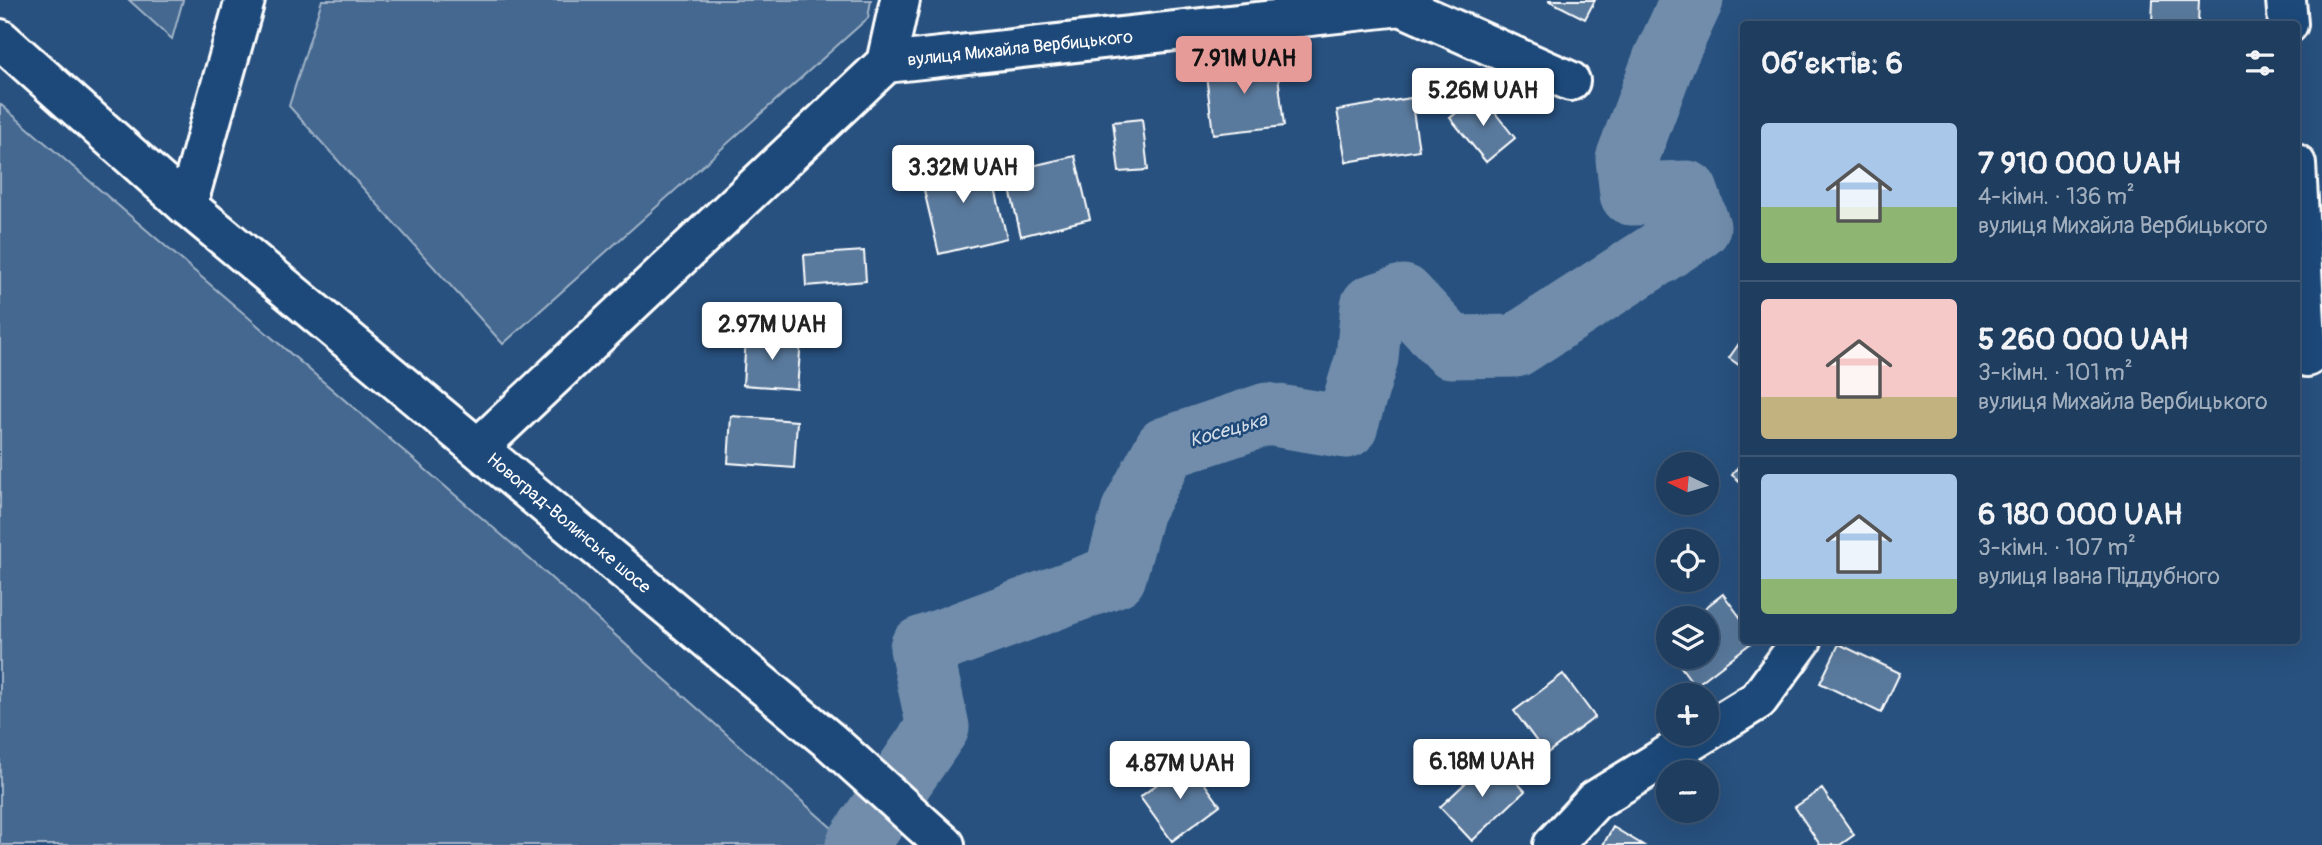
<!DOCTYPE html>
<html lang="uk">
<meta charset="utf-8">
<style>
:root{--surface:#1e3d5f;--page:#2b4868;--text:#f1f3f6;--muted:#a1aebd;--line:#3c5674;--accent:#e69b98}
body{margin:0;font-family:Pangolin,sans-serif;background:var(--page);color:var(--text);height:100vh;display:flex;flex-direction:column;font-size:26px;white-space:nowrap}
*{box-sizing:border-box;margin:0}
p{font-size:23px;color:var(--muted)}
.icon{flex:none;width:38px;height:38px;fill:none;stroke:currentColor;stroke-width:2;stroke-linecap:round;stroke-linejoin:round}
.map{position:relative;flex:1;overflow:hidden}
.side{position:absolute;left:1740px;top:21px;width:560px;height:623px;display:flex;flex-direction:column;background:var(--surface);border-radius:7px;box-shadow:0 7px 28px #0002,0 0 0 2px var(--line)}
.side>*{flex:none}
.needle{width:46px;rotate:275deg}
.buttons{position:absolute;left:1656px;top:452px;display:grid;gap:14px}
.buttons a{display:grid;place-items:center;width:63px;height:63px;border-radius:50%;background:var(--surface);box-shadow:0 7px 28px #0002,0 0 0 2px var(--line);font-size:35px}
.price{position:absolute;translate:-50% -60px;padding:0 16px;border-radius:7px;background:#fff;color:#222;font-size:23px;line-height:46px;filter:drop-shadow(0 2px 4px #0008)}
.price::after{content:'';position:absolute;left:50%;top:42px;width:21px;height:16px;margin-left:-10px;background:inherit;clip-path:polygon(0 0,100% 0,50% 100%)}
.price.on{background:var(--accent);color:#111}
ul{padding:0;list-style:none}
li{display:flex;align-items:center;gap:21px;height:175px;padding:0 21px}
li+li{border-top:2px solid var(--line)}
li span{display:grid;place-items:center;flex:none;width:196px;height:140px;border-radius:7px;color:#555}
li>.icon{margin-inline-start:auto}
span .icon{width:84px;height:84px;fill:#fffc;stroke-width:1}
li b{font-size:30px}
h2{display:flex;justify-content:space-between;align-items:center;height:84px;padding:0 21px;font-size:30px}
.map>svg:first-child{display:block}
.green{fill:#446890;stroke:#a2b4c8;stroke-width:2}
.water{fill:#718dab;stroke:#aabbcd;stroke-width:2}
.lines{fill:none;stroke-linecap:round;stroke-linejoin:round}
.river{stroke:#718dab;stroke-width:63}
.building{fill:#5a7a9d;stroke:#fff;stroke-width:2}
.minor-casing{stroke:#fff;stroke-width:44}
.major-casing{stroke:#fff;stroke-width:44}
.minor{stroke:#1f4a7a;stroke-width:38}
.major{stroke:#1f4a7a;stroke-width:38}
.labels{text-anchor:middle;stroke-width:5;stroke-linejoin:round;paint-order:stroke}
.street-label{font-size:18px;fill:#fff;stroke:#1f4a7a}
.water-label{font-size:19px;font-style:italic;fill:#d4dde6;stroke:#1f4a7a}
</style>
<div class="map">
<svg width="2322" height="845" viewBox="0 0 2322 845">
<rect width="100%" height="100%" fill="#28517f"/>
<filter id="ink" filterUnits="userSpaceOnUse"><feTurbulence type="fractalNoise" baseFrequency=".0143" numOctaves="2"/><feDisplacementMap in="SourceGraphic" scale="14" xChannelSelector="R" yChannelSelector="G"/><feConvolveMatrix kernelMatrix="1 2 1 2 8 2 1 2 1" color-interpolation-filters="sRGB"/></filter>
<g filter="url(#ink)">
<!-- green -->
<path class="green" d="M129,0H183L172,39Z
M322,0H871L868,18L503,344L289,106Z
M0,104L532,561L851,845H0Z"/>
<!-- water -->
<path class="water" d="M930,738L947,751L928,773L892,758Z"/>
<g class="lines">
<!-- river -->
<path class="river" d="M857,845L938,727L921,648L1115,576L1133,510L1166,448L1267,414L1346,427L1367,358L1372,306L1403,296L1451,347L1515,346L1699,227L1687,192L1631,194L1627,159L1664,60L1692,0"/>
</g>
<!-- building -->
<path class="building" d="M1548,0H1595L1585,19Z
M2153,0H2199L2198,24H2152Z
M1276,58L1284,126L1213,134L1205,66Z
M1480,94L1515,138L1486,162L1450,118Z
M1411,98L1419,150L1346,162L1337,110Z
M1142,119L1148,170L1119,172L1113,122Z
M987,156L1007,238L939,254L920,173Z
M1075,156L1090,219L1021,236L1006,172Z
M864,251L866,281L806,286L804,255Z
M746,336L801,340L797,389L743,385Z
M1743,338V368L1729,358Z
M731,416L797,421L794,468L728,463Z
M1743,460V484L1732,475Z
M1723,594L1743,621V640H1755L1695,686L1673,656H1706V618H1692Z
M1839,644L1900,673L1881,713L1820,683Z
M1563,674L1595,717L1546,754L1514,711Z
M1493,757L1525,791L1472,841L1440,807Z
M1188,761L1220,805L1172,841L1140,797Z
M1822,789L1854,835L1840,845H1820L1795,807Z
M1613,827L1643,845H1603Z"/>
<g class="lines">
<!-- minor casing -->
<g class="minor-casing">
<path id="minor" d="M2286,0L2288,24
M886,63L900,0
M2296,164L2307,357
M187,206L245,0
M479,447L886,63L1401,6L1570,81
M1706,732L1758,700L1802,640
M1553,845L1594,801L1704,733"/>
</g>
<!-- major casing -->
<g class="major-casing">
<path id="major" d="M0,39L187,206L831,742L945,845"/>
</g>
<!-- minor -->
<use href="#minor" class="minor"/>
<!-- major -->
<use href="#major" class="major"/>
</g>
</g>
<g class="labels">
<!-- street labels -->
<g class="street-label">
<text transform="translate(1020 48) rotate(-6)" y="6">вулиця Михайла Вербицького</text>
<text transform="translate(569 523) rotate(40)" y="6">Новоград-Волинське шосе</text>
</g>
<!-- water labels -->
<g class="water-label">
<text transform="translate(1228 429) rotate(-16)" y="7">Косецька</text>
</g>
</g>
</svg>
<div class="buttons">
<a><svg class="needle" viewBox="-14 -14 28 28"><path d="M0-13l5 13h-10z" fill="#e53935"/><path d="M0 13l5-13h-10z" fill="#a1aebd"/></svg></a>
<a><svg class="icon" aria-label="locate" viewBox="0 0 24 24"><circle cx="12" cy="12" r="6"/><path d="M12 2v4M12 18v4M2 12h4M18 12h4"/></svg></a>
<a><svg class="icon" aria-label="layers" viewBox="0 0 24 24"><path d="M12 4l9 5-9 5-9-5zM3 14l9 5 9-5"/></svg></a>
<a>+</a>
<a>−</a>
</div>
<b class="price on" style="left:1244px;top:96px">7.91M UAH</b>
<b class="price" style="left:1483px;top:128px">5.26M UAH</b>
<b class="price" style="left:963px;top:205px">3.32M UAH</b>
<b class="price" style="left:772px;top:362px">2.97M UAH</b>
<b class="price" style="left:1482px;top:799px">6.18M UAH</b>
<b class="price" style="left:1180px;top:801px">4.87M UAH</b>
<section class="side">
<h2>Об’єктів: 6<svg class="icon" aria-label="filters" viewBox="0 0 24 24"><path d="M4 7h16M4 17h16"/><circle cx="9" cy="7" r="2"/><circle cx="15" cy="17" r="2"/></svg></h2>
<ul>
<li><span style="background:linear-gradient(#a9c7e8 60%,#8fb573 0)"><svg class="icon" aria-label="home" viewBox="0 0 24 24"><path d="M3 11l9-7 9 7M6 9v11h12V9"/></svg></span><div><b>7 910 000 UAH</b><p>4-кімн. · 136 m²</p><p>вулиця Михайла Вербицького</p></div></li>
<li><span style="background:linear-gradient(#f6c9c9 70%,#c2b280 0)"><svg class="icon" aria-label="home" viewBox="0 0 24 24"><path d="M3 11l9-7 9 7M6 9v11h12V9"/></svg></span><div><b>5 260 000 UAH</b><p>3-кімн. · 101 m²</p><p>вулиця Михайла Вербицького</p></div></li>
<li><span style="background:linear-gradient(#a9c7e8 75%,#8fb573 0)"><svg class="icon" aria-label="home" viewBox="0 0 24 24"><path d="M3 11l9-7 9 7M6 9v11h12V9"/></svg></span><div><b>6 180 000 UAH</b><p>3-кімн. · 107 m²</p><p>вулиця Івана Піддубного</p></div></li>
</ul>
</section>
</div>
